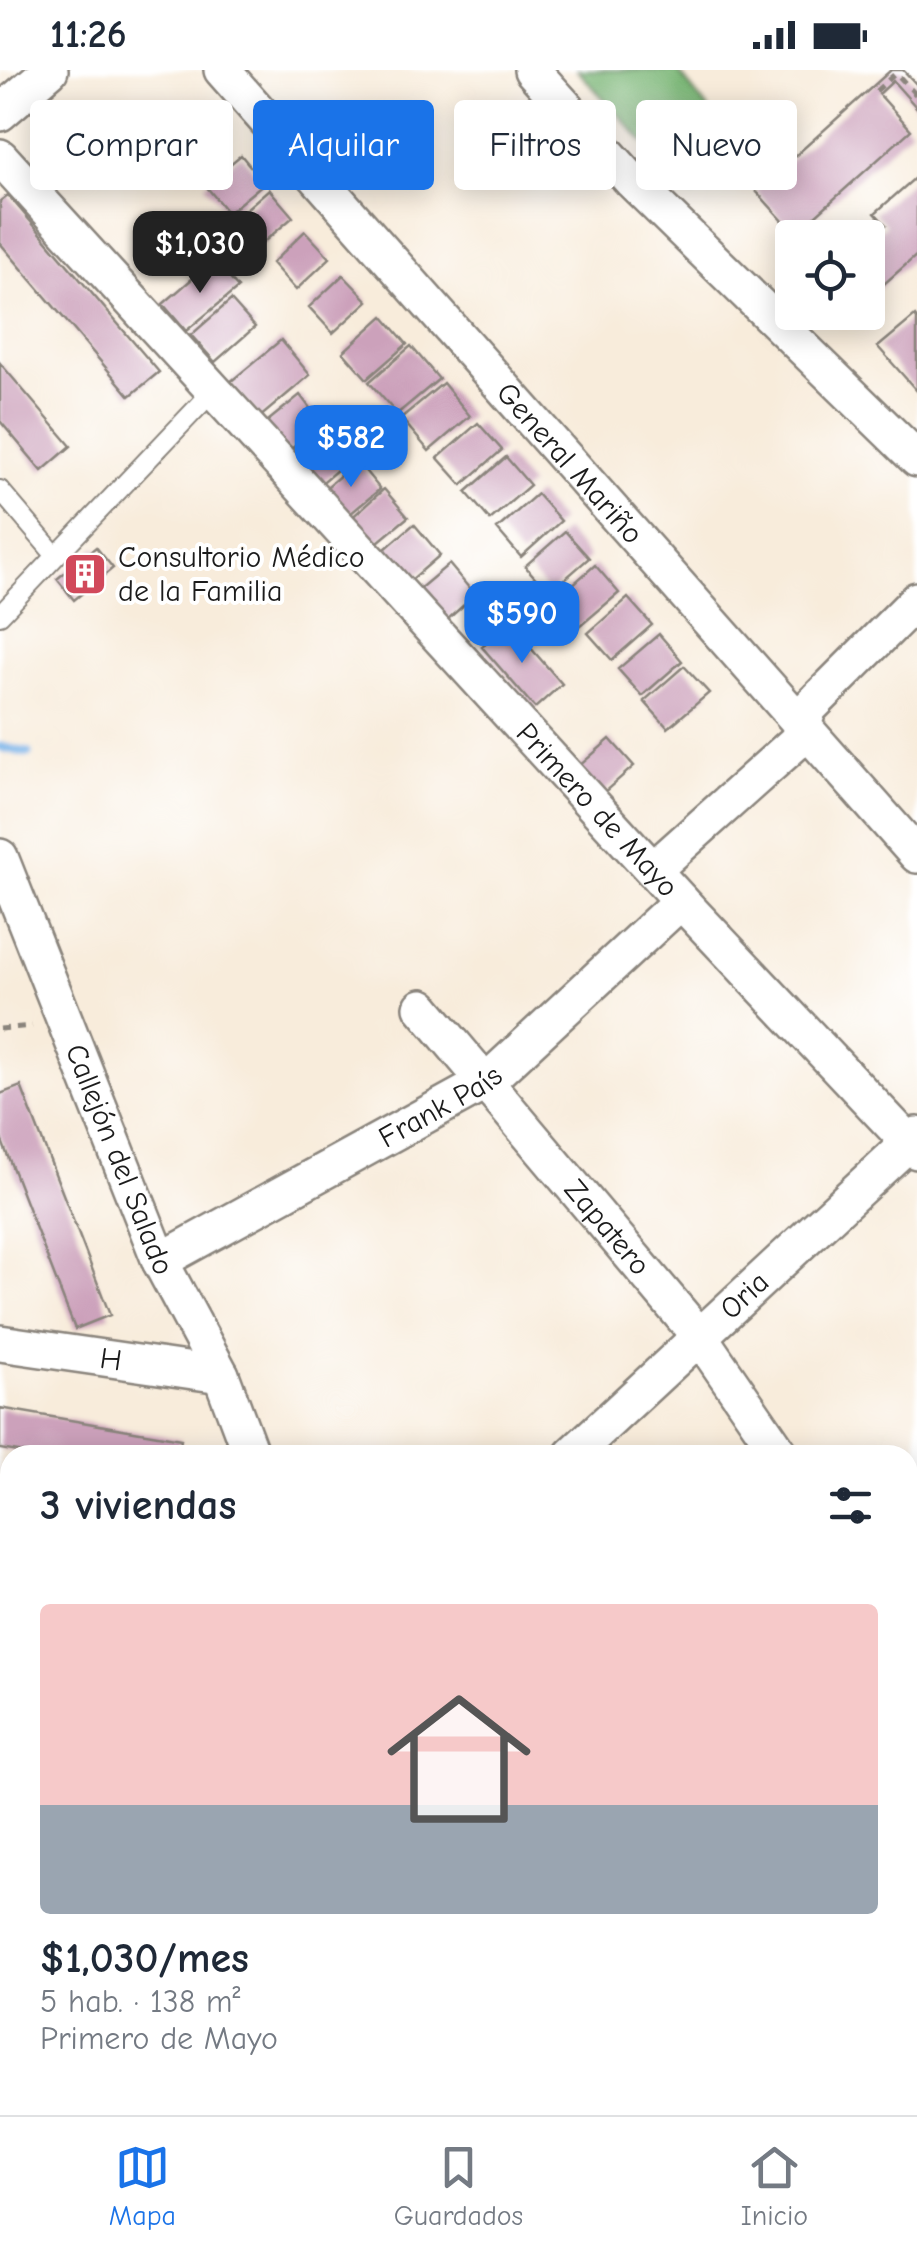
<!DOCTYPE html>
<html lang="es">
<meta charset="utf-8">
<style>
:root{--surface:#fff;--page:#f2f2f3;--text:#1f2937;--muted:#747a83;--line:#e0e1e3;--accent:#1a73e8}
body{margin:0;font-family:"Comic Neue",sans-serif;background:var(--page);color:var(--text);height:100vh;display:flex;flex-direction:column;font-size:38px;white-space:nowrap}
*{box-sizing:border-box;margin:0}
p{font-size:32px;color:var(--muted)}
.icon{flex:none;width:55px;height:55px;fill:none;stroke:currentColor;stroke-width:2;stroke-linecap:round;stroke-linejoin:round}
.map{position:relative;flex:1;overflow:hidden}
.side{position:absolute;left:0px;top:1375px;width:918px;height:670px;display:flex;flex-direction:column;background:var(--surface);border-radius:30px 30px 0 0;box-shadow:0 5px 25px #0003}
.side>*{flex:none}
.top-card{position:absolute;left:30px;top:30px;width:858px;height:90px;display:flex;gap:20px}
.tools{position:absolute;left:775px;top:150px;display:grid;gap:20px}
.tools a{display:grid;place-items:center;width:110px;height:110px;border-radius:10px;background:var(--surface);box-shadow:0 5px 25px #0003;font-size:50px}
.price{position:absolute;translate:-50% -85px;padding:0 22px;border-radius:20px;background:var(--accent);color:#fff;font-size:32px;line-height:65px;filter:drop-shadow(0 2px 5px #0008)}
.price::after{content:'';position:absolute;left:50%;top:60px;width:30px;height:22px;margin-left:-15px;background:inherit;clip-path:polygon(0 0,100% 0,50% 100%)}
.price.selected{background:#222;color:#fff}
ul{padding:0;list-style:none}
li{display:grid;align-content:center;gap:20px;height:530px;padding:0 40px}
li+li{border-top:2px solid var(--line)}
li span{display:grid;place-items:center;height:310px;border-radius:10px;color:#555}
li>.icon{margin-inline-start:auto}
span .icon{width:180px;height:180px;fill:#fffc;stroke-width:1}
li b{font-size:42px}
h2{display:flex;justify-content:space-between;align-items:center;height:120px;padding:0 40px;font-size:42px}
.tag{padding:0 35px;border-radius:10px;background:var(--surface);box-shadow:0 5px 25px #0003;font-size:35px;line-height:90px}
.tag.selected{background:var(--accent);color:#fff}
.status{display:flex;justify-content:space-between;align-items:center;height:70px;padding:0 50px;background:var(--surface);direction:ltr}
.status svg{height:28px;fill:currentColor}
.dock{display:flex;justify-content:space-around;align-items:center;height:140px;border-top:2px solid var(--line);background:var(--surface);font-size:28px;color:var(--muted)}
.dock a{display:grid;justify-items:center;gap:5px}
.dock .selected{color:var(--accent)}
.map>svg:first-child{display:block}
.forest{fill:#79b574;stroke:#4a6848;stroke-width:2.5}
.lines{fill:none;stroke-linecap:round;stroke-linejoin:round}
.stream{stroke:#75b1e7;stroke-width:9}
.building{fill:#cca1bb}
.service-casing{stroke:#8a847c;stroke-width:22}
.minor-casing{stroke:#8a847c;stroke-width:40}
.path{stroke:#8a847c;stroke-width:5;stroke-dasharray:8 8;stroke-linecap:butt}
.service{stroke:#fff;stroke-width:18}
.minor{stroke:#fff;stroke-width:35}
.labels{text-anchor:middle;stroke-width:8;stroke-linejoin:round;paint-order:stroke}
.street-label{font-size:30px;fill:#1c1c1c;stroke:#fff}
.poi-label{font-size:30px;fill:#1c1c1c;stroke:#fff;text-anchor:start}
</style>
<div class="status"><b>11:26</b><svg viewBox="0 0 49 12"><path d="M0 12V9h3v3zM5 12V6h3v6zM10 12V3h3v9zM15 12V0h3v12zM26 1h20v11H26zM47 4h2v5h-2z"/></svg></div>
<div class="map">
<svg width="917" height="2045" viewBox="0 0 917 2045">
<rect width="100%" height="100%" fill="#fff"/>
<filter id="ink" filterUnits="userSpaceOnUse"><feTurbulence type="fractalNoise" baseFrequency=".01" numOctaves="2"/><feDisplacementMap in="SourceGraphic" scale="20" xChannelSelector="R" yChannelSelector="G"/><feConvolveMatrix kernelMatrix="1 2 1 2 8 2 1 2 1" color-interpolation-filters="sRGB"/></filter>
<filter id="wash" filterUnits="userSpaceOnUse"><feTurbulence type="fractalNoise" baseFrequency=".0048" numOctaves="4" result="noise"/><feDisplacementMap in="SourceGraphic" scale="40" xChannelSelector="R" yChannelSelector="G"/><feGaussianBlur stdDeviation="2.25" result="paint"/><feColorMatrix in="noise" values="0 0 0 0 0 0 0 0 0 0 0 0 0 0 0 0 0 1.4 0 .05"/><feComposite in="paint" operator="in"/></filter>
<g filter="url(#wash)">
<rect width="100%" height="100%" fill="#f8ecdb"/>
<!-- forest -->
<path class="forest" d="M577,0H677L743,84L693,125Z"/>
<g class="lines">
<!-- stream -->
<path class="stream" d="M0,677L28,683"/>
</g>
<g id="blocks">
<!-- building -->
<path class="building" d="M891,0H903L917,15V38L893,11L879,24L911,60L795,164L756,121Z
M241,85L264,113L228,143L205,115Z
M917,106V185L868,228V171L886,155L875,143Z
M269,119L293,147L252,182L229,154Z
M8,125L159,302L130,326L0,173V131Z
M305,161L330,188L296,220L272,193Z
M214,190L238,218L186,261L163,234Z
M343,205L368,231L333,263L309,237Z
M231,230L255,257L215,292L191,265Z
M383,246L407,274L367,309L343,282Z
M915,246L917,249V321L878,277Z
M281,270L310,305L259,348L229,313Z
M411,276L439,309L397,344L369,312Z
M0,293L71,376L42,401L0,351Z
M443,313L470,346L429,381L401,348Z
M300,325L322,354L286,383L263,355Z
M339,348L363,378L318,416L293,387Z
M478,353L502,380L462,415L438,388Z
M506,387L530,415L490,450L466,422Z
M357,391L380,419L344,449L321,422Z
M384,419L408,447L372,477L349,450Z
M537,424L561,451L521,487L497,459Z
M414,454L440,485L403,517L377,486Z
M565,461L589,488L549,523L525,496Z
M96,477L113,498L74,530L57,509Z
M449,494L475,525L438,558L411,526Z
M595,495L619,523L579,557L555,530Z
M628,528L652,555L612,590L588,563Z
M509,553L562,614L535,638L482,577Z
M659,564L682,591L642,626L618,599Z
M684,596L709,623L668,658L644,631Z
M610,669L634,696L594,731L570,704Z
M21,1016L110,1245L75,1259L0,1066V1024Z
M0,1338L181,1369L179,1385H37L0,1379Z
M2,1465L10,1466V1513L0,1511Z
M0,1654L10,1659V1744L0,1740Z
M0,2036L29,2042L28,2045H0Z"/>
</g>
</g>
<g filter="url(#ink)">
<use href="#blocks" fill-opacity="0" stroke="#8a847c" stroke-width="2.5"/>
<g class="lines">
<!-- service casing -->
<g class="service-casing">
<path id="service" d="M0,420L56,486
M0,545L214,320"/>
</g>
<!-- minor casing -->
<g class="minor-casing">
<g id="minor">
<path id="s1" d="M222,0L917,785"/>
<path d="M532,0L632,111L917,389"/>
<path d="M0,43L50,0"/>
<path id="s2" d="M0,87L681,831L917,1081"/>
<path id="s3" d="M0,787L160,1191L221,1305L251,1385"/>
<path d="M653,800L797,671L809,638L917,530"/>
<path id="s4" d="M422,937L700,1267L781,1385"/>
<path id="s5" d="M160,1191L486,1012L681,831"/>
<path id="s6" d="M0,1273L221,1305"/>
<path id="s7" d="M572,1385L917,1065"/>
<path d="M908,1438L917,1433"/>
<path d="M0,1558L10,1559"/>
<path d="M908,1571L917,1585"/>
<path d="M908,1748L917,1742"/>
<path d="M0,2009H10"/>
<path d="M457,2035L459,2045"/>
<path d="M897,2045L917,2029"/>
</g>
</g>
<!-- path -->
<path class="path" d="M876,21L896,3L917,26
M0,959L32,956"/>
<!-- service -->
<use href="#service" class="service"/>
<!-- minor -->
<use href="#minor" class="minor"/>
</g>
</g>
<!-- icons -->
<defs>
<g id="building-square" transform="scale(2.25)"><rect x="-9" y="-9" width="18" height="18" rx="4" fill="#d1495b" stroke="#fff"/><path d="M-4-6H4V6H1V3H-1V6H-4ZM-2.5-4.3h1.7v1.8h-1.7ZM.8-4.3h1.7v1.8H.8ZM-2.5-1h1.7V.8h-1.7ZM.8-1h1.7V.8H.8Z" fill="#fff"/></g>
</defs>
<g fill-rule="evenodd">
<use href="#building-square" x="85" y="504"/>
</g>
<g class="labels">
<!-- street labels -->
<g class="street-label">
<text dy="10" stroke="none"><textPath href="#s1" startOffset="525">General Mariño</textPath></text>
<text dy="10" stroke="none"><textPath href="#s2" startOffset="885">Primero de Mayo</textPath></text>
<text dy="10" stroke="none"><textPath href="#s5" startOffset="320">Frank País</textPath></text>
<text dy="10" stroke="none"><textPath href="#s3" startOffset="325">Callejón del Salado</textPath></text>
<text dy="10" stroke="none"><textPath href="#s4" startOffset="288">Zapatero</textPath></text>
<text dy="10" stroke="none"><textPath href="#s7" startOffset="235">Oria</textPath></text>
<text dy="10" stroke="none"><textPath href="#s6" startOffset="112">H</textPath></text>
</g>
<!-- poi labels -->
<g class="poi-label">
<text x="118" y="497">Consultorio Médico<tspan x="118" dy="34">de la Familia</tspan></text>
</g>
</g>
</svg>
<div class="tools">
<a><svg class="icon" aria-label="locate" viewBox="0 0 24 24"><circle cx="12" cy="12" r="6"/><path d="M12 2v4M12 18v4M2 12h4M18 12h4"/></svg></a>
</div>
<b class="price selected" style="left:200px;top:226px">$1,030</b>
<b class="price" style="left:351px;top:420px">$582</b>
<b class="price" style="left:522px;top:596px">$590</b>
<div class="top-card">
<a class="tag">Comprar</a>
<a class="tag selected">Alquilar</a>
<a class="tag">Filtros</a>
<a class="tag">Nuevo</a>
</div>
<section class="side">
<h2>3 viviendas<svg class="icon" aria-label="filters" viewBox="0 0 24 24"><path d="M4 7h16M4 17h16"/><circle cx="9" cy="7" r="2"/><circle cx="15" cy="17" r="2"/></svg></h2>
<ul>
<li><span style="background:linear-gradient(#f6c9c9 65%,#9aa5b1 0)"><svg class="icon" aria-label="home" viewBox="0 0 24 24"><path d="M3 11l9-7 9 7M6 9v11h12V9"/></svg></span><div><b>$1,030/mes</b><p>5 hab. · 138 m²</p><p>Primero de Mayo</p></div></li>
</ul>
</section>
</div>
<nav class="dock">
<a class="selected"><svg class="icon" aria-label="map" viewBox="0 0 24 24"><path d="M3 6l6-2 6 2 6-2v14l-6 2-6-2-6 2zM9 4v14M15 6v14"/></svg>Mapa</a>
<a><svg class="icon" aria-label="saved" viewBox="0 0 24 24"><path d="M7 4h10v16l-5-4-5 4z"/></svg>Guardados</a>
<a><svg class="icon" aria-label="home" viewBox="0 0 24 24"><path d="M3 11l9-7 9 7M6 9v11h12V9"/></svg>Inicio</a>
</nav>
